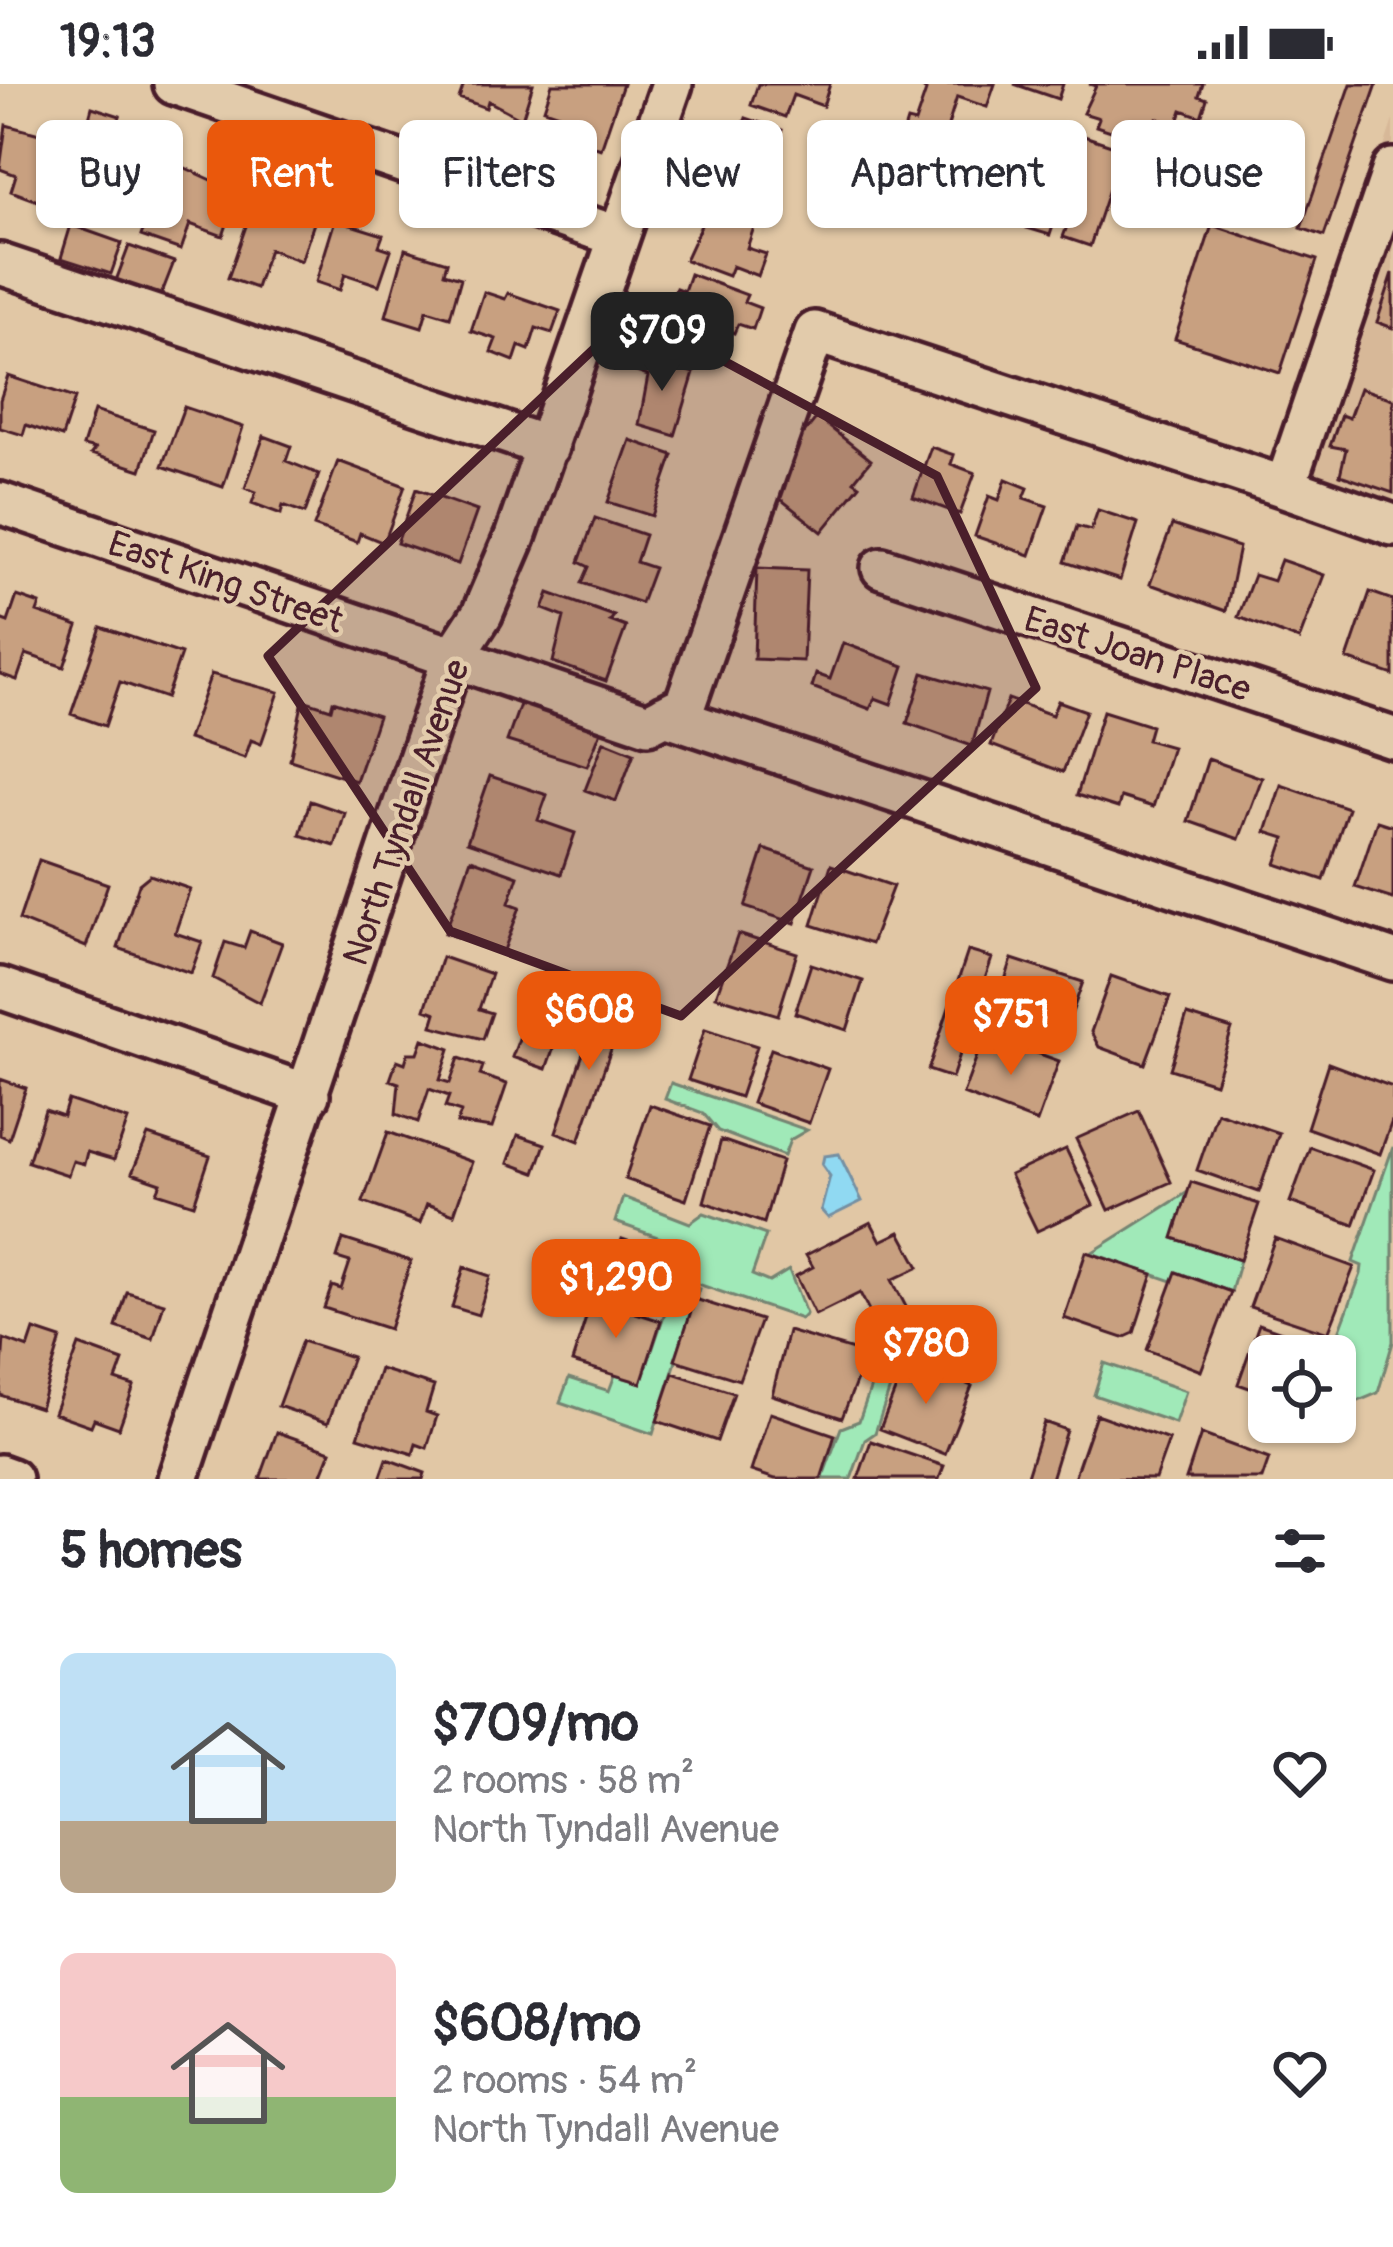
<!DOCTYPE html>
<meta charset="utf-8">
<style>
:root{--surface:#fff;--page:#f7f7f7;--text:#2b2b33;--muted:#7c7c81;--accent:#ea580c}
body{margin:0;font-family:Pangolin,sans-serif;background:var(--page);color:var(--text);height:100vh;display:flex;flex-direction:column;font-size:45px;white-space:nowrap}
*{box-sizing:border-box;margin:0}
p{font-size:39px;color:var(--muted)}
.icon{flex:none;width:66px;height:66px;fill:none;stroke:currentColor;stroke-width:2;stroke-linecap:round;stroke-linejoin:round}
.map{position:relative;height:1395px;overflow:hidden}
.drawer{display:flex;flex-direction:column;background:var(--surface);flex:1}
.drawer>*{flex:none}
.hud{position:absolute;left:36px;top:36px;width:1323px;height:108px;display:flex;gap:24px}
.fabs{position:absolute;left:1248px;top:1251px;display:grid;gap:24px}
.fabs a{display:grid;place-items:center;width:108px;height:108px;border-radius:18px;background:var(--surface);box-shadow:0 3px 9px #0004;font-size:60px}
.price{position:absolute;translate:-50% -102px;padding:0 27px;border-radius:24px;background:var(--accent);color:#fff;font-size:39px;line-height:78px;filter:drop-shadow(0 3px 6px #0008)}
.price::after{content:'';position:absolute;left:50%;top:72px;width:36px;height:27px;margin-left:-18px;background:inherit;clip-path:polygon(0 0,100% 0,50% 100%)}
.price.current{background:#222;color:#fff}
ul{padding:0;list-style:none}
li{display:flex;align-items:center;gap:36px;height:300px;padding:0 60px}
li span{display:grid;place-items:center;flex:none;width:336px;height:240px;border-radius:18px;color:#555}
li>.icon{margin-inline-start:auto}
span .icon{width:144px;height:144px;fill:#fffc;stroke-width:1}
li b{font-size:51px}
h2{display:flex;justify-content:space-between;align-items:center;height:144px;padding:0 60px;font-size:51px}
.pill{padding:0 42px;border-radius:18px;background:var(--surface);box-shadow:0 3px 9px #0004;font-size:42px;line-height:108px}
.pill.current{background:var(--accent);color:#fff}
.status{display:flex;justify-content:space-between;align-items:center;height:84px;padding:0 60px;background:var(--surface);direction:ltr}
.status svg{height:33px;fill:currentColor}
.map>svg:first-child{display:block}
.built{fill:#d7b898}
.green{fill:#a0e9b8;stroke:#758472;stroke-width:3}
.water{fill:#90d9f2;stroke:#748fa2;stroke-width:3}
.building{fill:#c8a080;stroke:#4a1f2b;stroke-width:3}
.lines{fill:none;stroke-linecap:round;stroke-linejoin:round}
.minor-casing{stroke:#4a1f2b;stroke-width:48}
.minor{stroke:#e2cbab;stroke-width:39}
.marked{fill:#4a1f2b;fill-opacity:0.2;stroke:#4a1f2b;stroke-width:9;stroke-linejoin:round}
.labels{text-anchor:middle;stroke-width:9;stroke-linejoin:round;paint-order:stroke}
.street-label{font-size:36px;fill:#4a1f2b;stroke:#e2cbab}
</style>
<div class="status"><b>19:13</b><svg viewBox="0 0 49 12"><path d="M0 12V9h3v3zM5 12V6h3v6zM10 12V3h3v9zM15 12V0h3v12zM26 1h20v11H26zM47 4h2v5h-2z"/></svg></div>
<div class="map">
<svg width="1393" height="1395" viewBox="0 0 1393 1395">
<rect width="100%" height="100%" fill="#e1c7a5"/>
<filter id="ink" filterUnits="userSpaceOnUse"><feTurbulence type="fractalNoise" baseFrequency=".00833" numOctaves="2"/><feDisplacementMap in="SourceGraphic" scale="24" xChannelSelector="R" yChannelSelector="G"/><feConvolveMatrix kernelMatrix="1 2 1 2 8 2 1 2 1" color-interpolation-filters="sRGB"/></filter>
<g filter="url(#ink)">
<!-- built -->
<path class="built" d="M1393,36V459L1266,416Z"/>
<!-- green -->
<path class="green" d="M671,999L807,1046L790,1056L784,1072L718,1047L703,1029L665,1015Z
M1393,1063V1258L1378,1309L1335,1327V1272H1330L1361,1190L1362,1182L1353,1178Z
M1188,1108L1174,1154L1240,1176L1231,1208L1177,1188L1172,1197L1091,1169Z
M623,1113L690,1139L704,1129L766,1151L752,1191L769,1198L789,1186L806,1230L801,1235L680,1194L689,1164L615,1138Z
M676,1196L699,1205L653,1350L560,1318L569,1294L609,1307L615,1291L641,1299Z
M949,1221L978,1284L972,1298L914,1270L926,1244L921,1233Z
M872,1269L899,1277L875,1349L865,1356L851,1395H822L841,1344L859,1337L876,1288Z
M1104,1279L1186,1307L1175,1339L1094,1311Z"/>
<!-- water -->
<path class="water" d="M839,1070L862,1117L828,1134L821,1126L830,1092L822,1081L824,1072Z"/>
<!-- building -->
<path class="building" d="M464,0H533L522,35L488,17L486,24L459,14Z
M552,0H623L601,65L587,60L589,53L566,45L570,34L544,25Z
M758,0H830L823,22L793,11L785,33L751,21Z
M918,0H995L987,23L957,13L947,45L976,55L955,117L885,94L895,65L922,74L928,58L903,50L907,37L915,39L926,7Z
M1014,0H1063L1058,15Z
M1089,0H1203L1199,12L1207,15L1201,33L1182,26L1177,41L1157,34L1150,54L1134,49L1132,54L1096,42L1099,34L1083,29L1096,2Z
M1351,0H1377L1324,152L1301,144Z
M92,23L120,32L111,57L85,49Z
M746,34L782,46L761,110L722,97L733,45L741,47Z
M6,41L77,60L60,106L52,103L46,120L11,107L16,91L0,85Z
M1181,41L1200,46L1196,55L1213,61L1220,43L1248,52L1236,87L1205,77L1192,118L1180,114L1177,124L1158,118L1165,98L1151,93L1144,116L1109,105L1090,162L1063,153L1070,134L1057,130L1050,151L1027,144L1030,136L988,129L1009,64L1057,79L1061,67L1077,73L1084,52L1157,76L1166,48L1178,51Z
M89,59L157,82L139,136L114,128L111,138L67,124Z
M168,76L238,108L223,152L190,140L181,166L141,152Z
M713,115L758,131L747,164L766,170L758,192L732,182L728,192L685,176Z
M254,119L314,139L301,177L269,165L256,204L228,194Z
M335,136L383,151L379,162L391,166L379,201L345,190L340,206L316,198Z
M71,141L122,159L111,190L61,174Z
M1212,141L1317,176L1280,289L1175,255Z
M129,162L174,178L158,219L114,202Z
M405,165L447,178L444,189L461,194L450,233L427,226L422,243L386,232Z
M1393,189V244L1377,238Z
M690,190L747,211L744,218L760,224L753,245L738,240L734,249L715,242L703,275L662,260L676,223L670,220L676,204L684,207Z
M484,208L505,215L508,209L560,227L552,249L536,244L529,266L519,262L514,277L491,268L496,255L471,247Z
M632,270L694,289L675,352L639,341L648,292L628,285Z
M8,292L75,314L62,353L26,341L23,351L0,344V316Z
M1360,304L1393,315V409L1340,391L1346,365L1330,362L1341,331L1349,334Z
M184,323L243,343L223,403L162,382Z
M94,327L154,346L141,386L91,370L95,365L83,362Z
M817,333L871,376L854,397L860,401L822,448L763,401Z
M264,352L291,362L286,377L319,390L305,429L283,421L281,430L252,419L256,408L245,404Z
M630,356L673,371L652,432L608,418Z
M931,363L954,371L951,380L975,389L960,430L913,413Z
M338,377L405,402L384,459L360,449L357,458L314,442Z
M1006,395L1028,404L1024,414L1047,422L1030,471L975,452L989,412L999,416Z
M416,405L477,427L458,480L397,459Z
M1098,426L1138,439L1120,496L1065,478L1077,442L1091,446Z
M595,434L645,451L636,478L654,484L641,519L582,499L589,483L579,478Z
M1172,441L1239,463L1226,527L1150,500Z
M1281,476L1324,491L1299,556L1238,533L1254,491L1273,497Z
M757,484L807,486L803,577L754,575Z
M1370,508L1393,516V591L1347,575Z
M549,509L614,532L610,537L626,543L606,597L553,578L564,533L543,525Z
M17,512L40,520L37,528L78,542L64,583L26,570L17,596L0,590V535L8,538Z
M101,543L181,570L166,614L120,598L105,642L71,630Z
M843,559L904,582L891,620L875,614L870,625L812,603L816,590L830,595Z
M923,589L987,608L972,662L907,639Z
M211,590L279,608L261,660L251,656L245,674L188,655Z
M523,612L603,642L587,682L507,657Z
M1008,615L1052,631L1058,617L1086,627L1063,688L991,661Z
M303,616L331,625L333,617L378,632L356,697L290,676Z
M1103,627L1151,642L1147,656L1172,663L1153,723L1121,713L1118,724L1077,711Z
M604,657L634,669L616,717L585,706Z
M1208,675L1262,694L1239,755L1188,737Z
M490,692L547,711L538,736L575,749L561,790L467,758Z
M1281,701L1348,724L1324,796L1276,780L1285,754L1266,748Z
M310,717L345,729L335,762L300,751Z
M1377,737L1393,742V815L1355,803Z
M764,765L814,782L795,839L745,823Z
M471,775L518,792L509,819L520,823L503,869L445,849Z
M39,776L108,800L86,863L19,836Z
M831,781L893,802L871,860L812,841Z
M150,791L190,805L175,849L202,858L191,889L118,864L139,800Z
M250,847L282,859L260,919L213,894L225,858L244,864Z
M738,850L797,869L778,931L716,912Z
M968,867L992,874L952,994L928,986Z
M442,873L491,890L479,925L492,929L483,955L432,942L436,929L425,925Z
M1012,875L1083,898L1061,959L992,936Z
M811,880L863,897L847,946L795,929Z
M1111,892L1170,913L1145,980L1099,963L1091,948Z
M599,923L623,931L579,1057L556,1048Z
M1187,931L1232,945L1215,999L1170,985Z
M525,939L558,951L546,985L512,973Z
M705,945L757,962L740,1013L688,996Z
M985,950L1059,977L1037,1038L963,1010Z
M423,955L450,965L440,996L450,999L459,974L483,982L480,991L507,1000L492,1044L457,1039L461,1028L445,1023L449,1012L429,1005L418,1038L396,1030L399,999L390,996L397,976L405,979L408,969H418Z
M771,965L828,985L809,1039L752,1019Z
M1328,979L1393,1003V1034L1380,1070L1307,1044Z
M0,995L26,1004L9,1055L0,1051Z
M68,1016L128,1036L114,1076L87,1068L84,1080L73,1077L68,1091L28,1078L45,1026L63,1032Z
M650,1021L710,1042L686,1116L625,1095Z
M1139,1027L1171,1098L1109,1126L1076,1055Z
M1217,1028L1279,1049L1259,1108L1197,1086Z
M388,1048L472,1078L454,1130L427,1120L420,1139L363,1118Z
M148,1051L210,1072L194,1120L157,1108L161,1099L132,1089Z
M518,1051L545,1060L535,1089L508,1079Z
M721,1056L782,1077L764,1139L704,1118Z
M1310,1063L1374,1086L1354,1141L1290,1118Z
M1066,1065L1093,1121L1037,1147L1010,1091Z
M1191,1098L1259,1120L1240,1176L1173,1154Z
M871,1138L881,1157L900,1148L919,1183L892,1196L914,1238L883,1254L860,1209L815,1231L796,1192L813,1183L806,1171Z
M1275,1154L1354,1183L1328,1249L1250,1223Z
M343,1155L411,1177L389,1245L324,1224L332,1202L341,1205L350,1178L337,1174Z
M622,1155L678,1174L662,1223L605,1204Z
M1086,1168L1153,1190L1134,1249L1123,1254L1064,1234Z
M464,1183L490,1192L478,1231L452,1223Z
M1176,1188L1231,1208L1201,1287L1147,1266Z
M127,1208L164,1219L153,1255L116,1243Z
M592,1215L661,1237L641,1299L572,1278Z
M695,1215L761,1236L739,1296L675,1276Z
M1259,1240L1318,1261L1314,1272H1269V1311L1238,1300Z
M34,1246L61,1255L40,1324L0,1311L4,1255L28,1264Z
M788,1247L867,1270L842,1334L772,1311Z
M302,1257L352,1273L328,1339L278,1322Z
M79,1261L123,1277L116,1296L134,1302L119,1344L94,1335L91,1342L54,1329Z
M907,1276L972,1302L945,1370L880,1345Z
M380,1285L434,1302L426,1328L437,1332L427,1364L416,1360L413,1370L358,1353Z
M673,1289L734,1309L717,1357L657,1337Z
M770,1329L835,1351L821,1395H775L751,1387Z
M1096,1330L1169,1356L1155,1395L1074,1394Z
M1044,1338L1066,1346L1051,1395H1026Z
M277,1348L331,1367L320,1395H260Z
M1201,1350L1269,1375L1262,1395H1186Z
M871,1357L944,1382L939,1395H858Z
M387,1375L425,1389L423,1395H380Z"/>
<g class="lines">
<!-- minor casing -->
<g class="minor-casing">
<path id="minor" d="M174,0L619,153
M1393,85L1285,403L1393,441
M0,180L548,363
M0,419L648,640L685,621L815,248L1285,403
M882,484L1393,654
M665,631L1393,876
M0,904L309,1011
M0,1391L11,1395
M178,1395L452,576L482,530L515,453L672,0"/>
</g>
<!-- minor -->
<use href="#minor" class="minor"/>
</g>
</g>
<!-- marked area -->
<path class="marked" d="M633,228L937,392L1036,604L681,932L450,847L268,572Z"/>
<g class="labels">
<!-- street labels -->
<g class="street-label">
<text transform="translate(226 497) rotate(19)" y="13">East King Street</text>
<text transform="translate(1138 569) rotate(18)" y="13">East Joan Place</text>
<text transform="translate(405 728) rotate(-71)" y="13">North Tyndall Avenue</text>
</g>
</g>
</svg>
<div class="fabs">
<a><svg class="icon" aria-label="locate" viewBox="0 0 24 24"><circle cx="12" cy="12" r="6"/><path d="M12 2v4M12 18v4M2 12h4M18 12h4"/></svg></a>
</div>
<b class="price current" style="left:662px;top:310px">$709</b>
<b class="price" style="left:589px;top:989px">$608</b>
<b class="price" style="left:1011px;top:994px">$751</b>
<b class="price" style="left:616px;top:1257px">$1,290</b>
<b class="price" style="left:926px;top:1323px">$780</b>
<div class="hud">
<a class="pill">Buy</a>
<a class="pill current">Rent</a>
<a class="pill">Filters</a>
<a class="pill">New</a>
<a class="pill">Apartment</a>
<a class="pill">House</a>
</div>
</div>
<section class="drawer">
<h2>5 homes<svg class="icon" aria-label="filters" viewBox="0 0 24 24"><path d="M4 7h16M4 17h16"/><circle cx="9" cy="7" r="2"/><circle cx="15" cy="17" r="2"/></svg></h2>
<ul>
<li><span style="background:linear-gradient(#bfe0f5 70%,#b9a48a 0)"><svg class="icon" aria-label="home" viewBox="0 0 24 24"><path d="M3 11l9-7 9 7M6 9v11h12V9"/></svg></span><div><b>$709/mo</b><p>2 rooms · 58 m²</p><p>North Tyndall Avenue</p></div><svg class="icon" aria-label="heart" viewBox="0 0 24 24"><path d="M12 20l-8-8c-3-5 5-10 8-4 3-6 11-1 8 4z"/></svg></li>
<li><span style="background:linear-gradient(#f6c9c9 60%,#8fb573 0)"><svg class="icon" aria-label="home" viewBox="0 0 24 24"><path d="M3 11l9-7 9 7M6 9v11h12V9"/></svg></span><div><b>$608/mo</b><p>2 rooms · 54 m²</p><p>North Tyndall Avenue</p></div><svg class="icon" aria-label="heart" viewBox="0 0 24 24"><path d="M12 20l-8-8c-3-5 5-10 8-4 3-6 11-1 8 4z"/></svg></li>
</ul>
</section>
